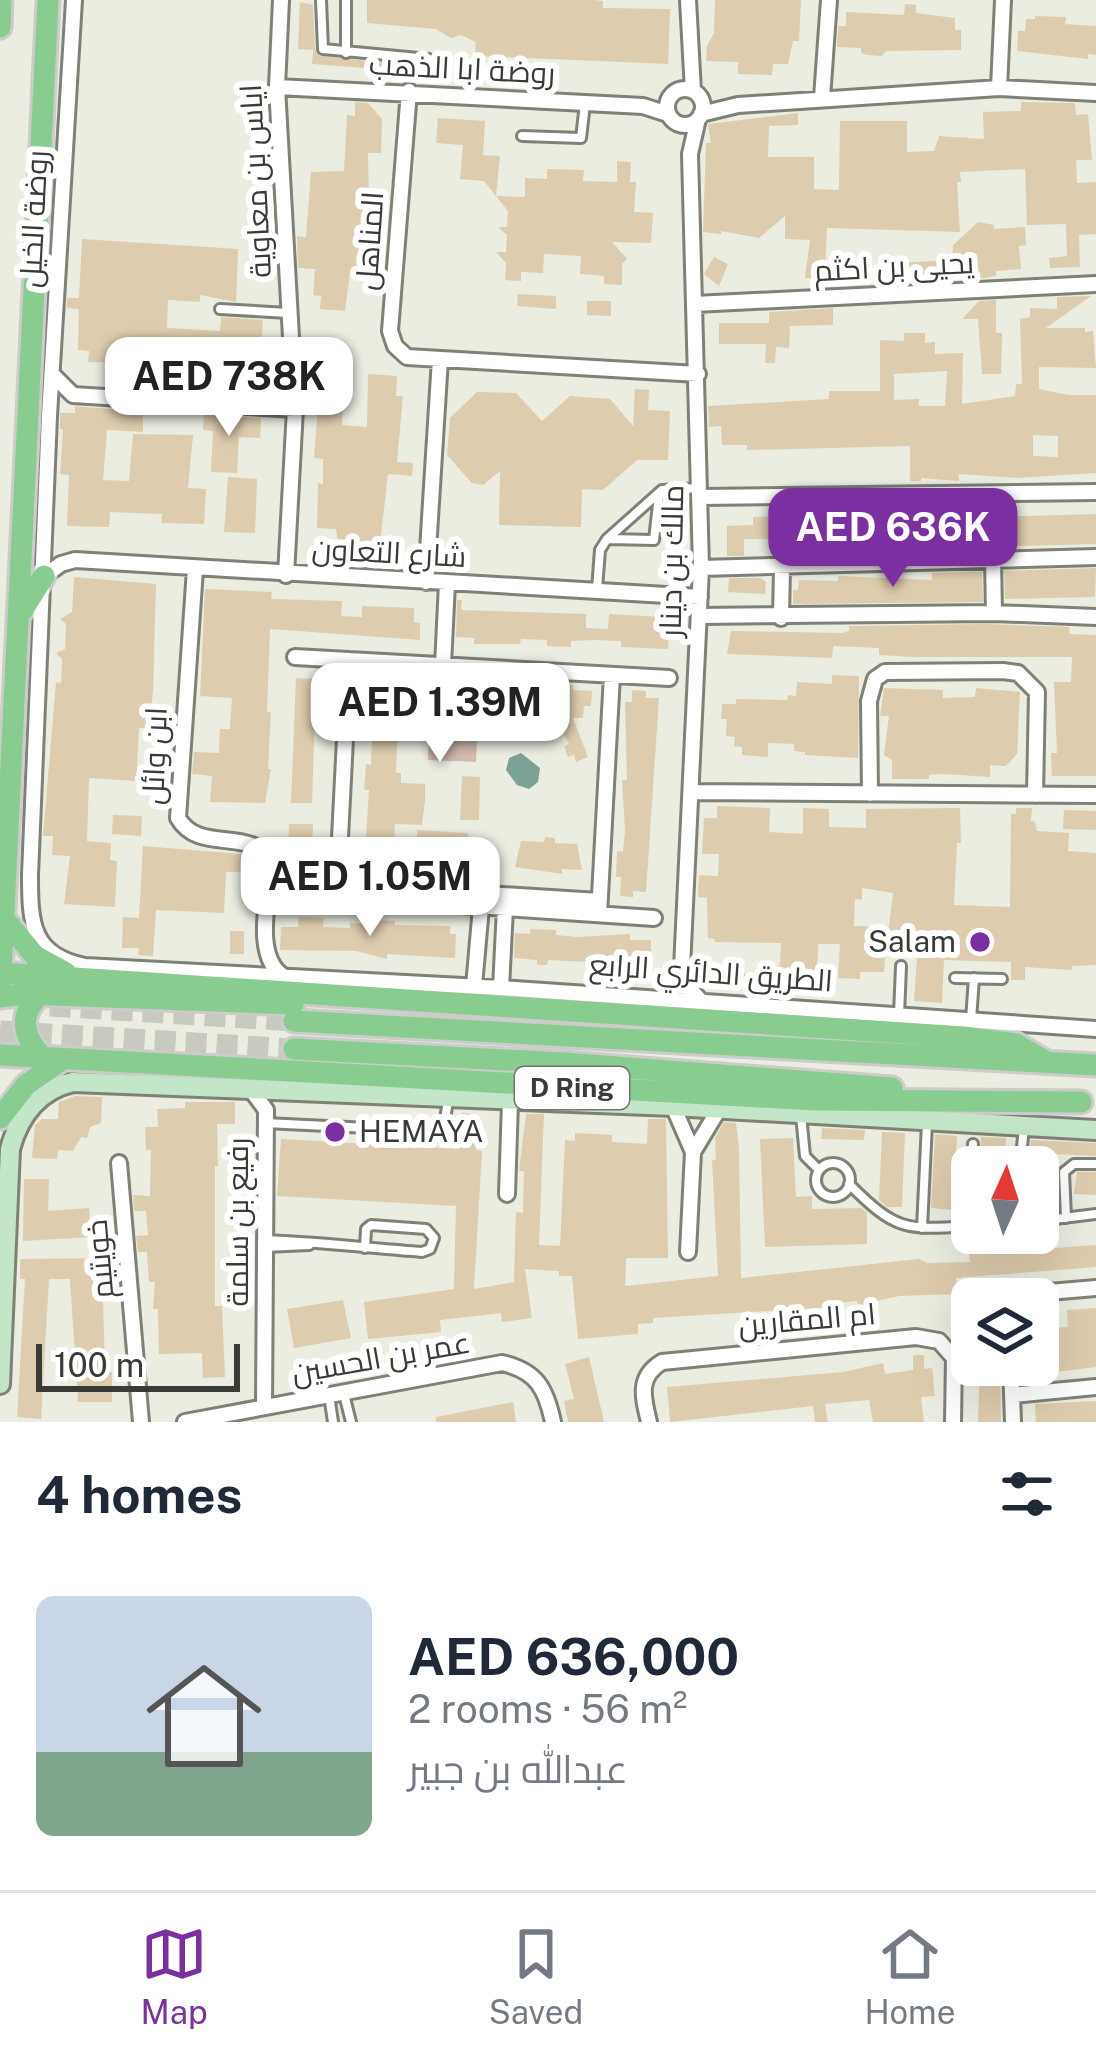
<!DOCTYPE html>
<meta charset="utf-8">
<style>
:root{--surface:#fff;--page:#f2f2f3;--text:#1f2937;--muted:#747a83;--line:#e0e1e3;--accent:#7b2fa0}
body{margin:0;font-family:"Public Sans",Cairo,sans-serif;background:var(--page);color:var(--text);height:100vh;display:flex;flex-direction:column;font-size:45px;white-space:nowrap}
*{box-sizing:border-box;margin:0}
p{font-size:39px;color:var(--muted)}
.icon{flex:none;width:66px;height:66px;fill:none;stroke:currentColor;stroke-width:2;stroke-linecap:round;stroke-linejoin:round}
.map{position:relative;height:1422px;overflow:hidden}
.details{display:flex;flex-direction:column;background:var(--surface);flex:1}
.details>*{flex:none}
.needle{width:78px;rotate:3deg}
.fabs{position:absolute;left:951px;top:1146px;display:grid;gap:24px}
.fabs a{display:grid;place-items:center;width:108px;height:108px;border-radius:18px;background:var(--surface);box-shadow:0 12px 48px #0002;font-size:60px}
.scale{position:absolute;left:36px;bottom:30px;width:204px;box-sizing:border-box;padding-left:12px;border:6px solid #3a3b36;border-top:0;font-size:33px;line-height:42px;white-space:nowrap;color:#3a3b36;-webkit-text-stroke:9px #fff;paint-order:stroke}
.price{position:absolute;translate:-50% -102px;padding:0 27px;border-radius:24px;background:#fff;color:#222;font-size:39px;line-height:78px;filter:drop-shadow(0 3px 6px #0008)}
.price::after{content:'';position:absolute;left:50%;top:72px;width:36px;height:27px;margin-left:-18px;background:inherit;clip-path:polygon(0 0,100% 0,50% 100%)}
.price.on{background:var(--accent);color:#fff}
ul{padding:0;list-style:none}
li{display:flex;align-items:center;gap:36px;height:300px;padding:0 36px}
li+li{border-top:3px solid var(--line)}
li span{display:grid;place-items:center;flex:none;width:336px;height:240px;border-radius:18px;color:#555}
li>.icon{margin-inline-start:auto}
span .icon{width:144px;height:144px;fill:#fffc;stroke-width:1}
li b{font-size:51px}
h2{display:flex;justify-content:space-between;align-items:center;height:144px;padding:0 36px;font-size:51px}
.dock{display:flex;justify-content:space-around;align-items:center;height:168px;border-top:3px solid var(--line);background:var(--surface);font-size:33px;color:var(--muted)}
.dock a{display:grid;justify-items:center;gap:6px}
.dock .on{color:var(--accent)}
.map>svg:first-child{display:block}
.green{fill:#d2bbaf}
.water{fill:#7ca298}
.building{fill:#deccae;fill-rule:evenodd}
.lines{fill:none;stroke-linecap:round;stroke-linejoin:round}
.primary-tunnel{stroke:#c8c9bf;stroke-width:21;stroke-dasharray:21 10;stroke-linecap:butt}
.lane-casing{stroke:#7f8076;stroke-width:14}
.street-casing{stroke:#7f8076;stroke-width:20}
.secondary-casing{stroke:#7f8076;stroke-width:24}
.primary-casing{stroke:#cccccb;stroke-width:27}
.lane{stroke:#fff;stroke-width:8}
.street{stroke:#fff;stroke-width:14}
.secondary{stroke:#c3e6c8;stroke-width:18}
.primary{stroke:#88cc90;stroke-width:21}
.poi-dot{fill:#7b2fa0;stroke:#fff;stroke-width:4.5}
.labels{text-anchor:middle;stroke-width:12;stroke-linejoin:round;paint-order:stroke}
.shield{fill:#fff;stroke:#757672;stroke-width:3}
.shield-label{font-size:27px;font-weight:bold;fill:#3a3b36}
.street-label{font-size:30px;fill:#3a3b36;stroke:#fff}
.poi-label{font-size:30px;fill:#3a3b36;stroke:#fff;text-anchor:end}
</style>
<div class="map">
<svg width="1096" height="1422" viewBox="0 0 1096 1422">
<rect width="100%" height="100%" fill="#ebede1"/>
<!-- green -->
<path class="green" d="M429,736L477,739L476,762L428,760Z"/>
<!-- water -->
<path class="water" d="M521,753L540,768L538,782L529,789L517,785L506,770L509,758Z"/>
<!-- building -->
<path class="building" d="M367,0H594L603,1V8L670,9L668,64L475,56L476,42L461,35L451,38L436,29L367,23Z
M715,0H801L799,41H793L788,64H773L772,75L738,74V62L706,61L707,46L714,33Z
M300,2L313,5L315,49L320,56L430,67V73L312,64L313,50L298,49Z
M905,4L916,5V13L955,18V30H961V50L886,51L882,56L867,55L861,53V48L837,47L838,26H846V12L904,15Z
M1035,16L1066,17L1065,24L1096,26V55L1088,54V59L1017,51L1018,31H1025L1026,19H1035Z
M355,102L368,103L382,119L381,153H368L369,207L368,222H362L361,272H350L345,311L320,309L321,296L313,295L315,269L298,268L297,236L306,237L311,172L344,171L347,115L355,116Z
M1021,102L1075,103L1076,115L1088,114L1092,160H1076L1077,183L1096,182V234L1079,235L1080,267L1050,268L1049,258L1067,256L1066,224L1027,225L1025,169L960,172L961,182H957L960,232L827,228L825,268H821L820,278H805L810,240L785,239V216L759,238L721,231V234L703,232L706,143H711L708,124L798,113V125L769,126L768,157H814V189L839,190L840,121H907V152L934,151L939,136L984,139L983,112L1021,111Z
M438,118L485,121L483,155L500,156L496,196L525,197V178L547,179V169L584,170L583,181L617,182V161L631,162L630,182H636L634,212L653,213L651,243L612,242L627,259L622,264V285L604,284V276L580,274L581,256L544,254L543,273L521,272V281L505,280L506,263L496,252H506L507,235L498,227H507L508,211L484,181L460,179L463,145L436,143Z
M978,222L994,225L993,229L1025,227L1026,245L1019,246L1021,269L996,271V276L984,278L912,282L911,274L898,275L897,263L952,260L953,245Z
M82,239L238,249L236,302L200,295V302L168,300L167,328L220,331L221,317L263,320L258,388L235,387V373L166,368L165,380L153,379L155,354L131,353L130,363L88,362L89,351L78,350L79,309L67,308V298H79Z
M714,257L728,264L719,286L704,274Z
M518,294L556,296V309L517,306Z
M1091,296L1046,328H1085V332L1093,331L1096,368L1039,367V389L1068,395H1096V473L1017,478L959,474V481L921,478V481H910V446L747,450V445H722L721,426L709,427L708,406L829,399V391H880V340L904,341V333H925V343L935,342V354L963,353L962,404L1015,396L1016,384H1022L1020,319L1030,317V308L1057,309V297ZM947,371L945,406H919V399L894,400V374ZM1033,435L1058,436V457L1033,456Z
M996,300V333H1002L1001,374H982L978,319H962L979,301Z
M587,301H611V316L587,315Z
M833,308V325L790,326L789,348L776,347L775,363H765L766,344H719V323H769V312Z
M368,374L397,376L396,396H403L397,462L413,463L412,476L388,474L379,552L339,550L336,529L317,528L318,483L323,484V459L314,458L318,406L343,407L342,425L367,427Z
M635,389L649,390L648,410L670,411L668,460H637L603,490L582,489L581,527L499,525L500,471L483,485L472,483L447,455L450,418L477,392L516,393L542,421L570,396L610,399L633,426Z
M75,406L143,412V432L107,430L103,480L129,481L133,434L193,435L188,488L206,489L204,524L161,523L162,514L110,512L109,527L67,526L69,475L60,474L63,429H60V413H75Z
M204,415L261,418L260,438L239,437L237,473L211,472L213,431L203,430Z
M228,477L257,479L255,533L224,532Z
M832,511H904L905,519L942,517L943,549L907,550V541L885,542V535H862L861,542H846V536H821V547H807V537L785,536V548H769V539H744V556H727V526L753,525V517L832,515Z
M1096,514V544L985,547V517Z
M1096,568L1095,597L1005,599L1004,571Z
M971,572H982L983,602L793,604V590H798L799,580L838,581V576L932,580V573Z
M74,577L156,584L153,691L149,728H139L136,781L89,778L87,841L111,843L110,860L117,861L115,907L64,904L70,856L52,855L53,836H43L56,682L61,683L62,659L56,653L65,649L66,624L60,619L72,612Z
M729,578H761L766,582L765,594L728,592Z
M205,589L272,592L271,599L342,601L341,616L362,617V606L414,608V622L420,623V640L270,629L267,712H271L268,769H271L265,803L210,802L212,776L192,774L194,752L219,753L220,729H230L232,698L200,696Z
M457,600H462L461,610L586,614V628L608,629L609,614L663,617V622L669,623L668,649L621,647V641L592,640L571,641V647L547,646V640L521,639L520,644H474V638L456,637Z
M984,624L1069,627L1070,634L1096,635V776H1052L1051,753H1057L1054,682H1071L1072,657H913L879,655V648L833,646L832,658L727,654L731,631L842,633L849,631V626Z
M375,673H388V680H424V684L473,686V681L492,682H499V687L547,689V684L573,685V690L592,691L591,706H584L583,718H573L588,757L576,762L574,755L568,757L564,746L569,744L555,717L491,713V718H481V712L398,710L396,773H401V783L425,784V800L422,825L395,824L394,846L417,848V830L468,833L467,850H474L473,868L429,871V867L393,865L392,886L363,885L361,837L366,838L369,790H364L366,764L371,765L372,735V719H368L369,693H375Z
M832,675L859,676L858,758L805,755V752L794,751V744L768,743V757L742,755V747L734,746L735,737L726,736L727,719H721L722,704H736V699L787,700L788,695L796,696L797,682L832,684Z
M296,678L316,679L312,803H291Z
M884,688L943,690V698L975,697L976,688L1020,692L1017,754L1006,766L990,765V777L943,774L929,775V779H892V760L884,755L889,716H880Z
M632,690L646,691V698H659L646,892L633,891V897L620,896L621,877H616L617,851L623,852L625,830L622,780H627L625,702H632Z
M462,776L480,777L479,820H460Z
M717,806L770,808L769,832L803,834V808L829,809V827L866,828V809L960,808L961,843H957L954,905L1010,907L1011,814H1016V808H1032L1031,821L1035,822L1037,831L1069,833L1068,851L1096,853V965L1072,966V970L1025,967V980H1011V962L944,960L942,1003L914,1001L917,957L885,956L884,972H860V979L838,978L840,944H818L817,979L797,978L796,993L720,986L721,972L779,976L781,943L714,942L715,939L708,938L707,898L698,897L699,875L718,876L719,854H702L704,818H717ZM862,888L893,893L889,927L854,926L855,899L862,900Z
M1064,810L1096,811V830L1063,829Z
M113,815L142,816L141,836L112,834Z
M289,824H313L311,877L287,876Z
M545,837L555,838V843L577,844L582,870L562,869V874L515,867L521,841L544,842Z
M143,846L241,854V872H226L224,913L156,910L153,956L138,955L139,948H122L123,917L139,918Z
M298,917L324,918L323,927L350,928V923L369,924L370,920L395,921V925L450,926V934H456L455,958L387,954V959L356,951L280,950L281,927H298Z
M530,929L556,930V935L577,937L630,934V940H651V953L645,952V966L622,965V970L589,962L548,960L547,965H537V960L514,958L515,933L530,934Z
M230,931H244V954H230Z
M75,1096L102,1097L101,1123L90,1127L87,1138L81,1137L73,1151L58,1150L57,1159L32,1158L35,1125L42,1119H58L59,1102Z
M185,1102H235V1124H217L218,1166H215V1306H222L225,1377L203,1378L202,1353L159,1354L158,1309H153L155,1282H149L147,1252H138L136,1236L148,1235L146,1211H134L133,1195L150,1196L151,1150H146L145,1127H158L157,1109L185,1108Z
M461,1113L477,1114L476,1150L482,1151L474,1289L514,1282L516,1212L523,1213L524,1171H519L526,1114H544L539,1245L560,1246L565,1140L575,1141V1133L612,1135V1142L647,1144L648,1119H666L668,1258H626L625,1286L718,1276L712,1160H716L715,1138L724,1122L736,1123L739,1149L741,1278L919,1259L928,1263L970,1262L969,1254L1096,1245V1267L956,1278L957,1294L899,1296L868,1303V1306L858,1307L857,1301L836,1303V1307L653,1318V1323L638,1324V1334L578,1339L572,1276H559V1271L525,1269L532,1318L502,1322L501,1313L440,1320L441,1332L368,1339L364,1302L454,1289L456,1206L277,1196L281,1139L460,1149Z
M822,1128L865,1130L864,1140L821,1139Z
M882,1132L905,1133L902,1207H887L879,1200Z
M935,1134L957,1136L953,1210L931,1208Z
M981,1137L1006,1138L1004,1167H980Z
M793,1138L796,1197L812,1196V1209L862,1208L867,1212V1244L765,1247L760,1139Z
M1031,1140L1096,1143V1156L1054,1154L1050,1208H1038V1167H1028Z
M1077,1172H1096V1195L1074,1194Z
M24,1179H49L48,1211L89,1208L91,1237L23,1241Z
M102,1258L105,1372H112V1402H78L70,1279H49L41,1419L17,1417L25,1279H20V1259Z
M343,1300L351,1338L294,1348L287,1309Z
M1096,1308V1367L1040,1374L1038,1329L1068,1327L1067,1310Z
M913,1355H924V1369L932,1368L935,1396L921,1397L924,1422H873L869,1400L825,1404L828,1422H815L813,1406L670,1422L667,1387L843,1372L883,1363L885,1374L913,1370Z
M589,1357L604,1422H568L564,1401L574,1399L565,1364Z
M980,1365H1000L1001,1422H978Z
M1096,1401V1422H1036L1035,1404Z
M513,1402L516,1422H436V1417Z"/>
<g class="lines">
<!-- primary-tunnel -->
<path class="primary-tunnel" d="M19,1004L294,1021
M0,1031L294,1049"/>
<!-- lane casing -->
<g class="lane-casing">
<path id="lane" d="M321,0L323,49L429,59
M346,53V0
M522,136L581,138L585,104
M220,309L288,313
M608,539L654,540L659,495
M597,589L600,550L607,539L662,490L700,488
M955,978L1002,979
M899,1015L901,966
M971,1020L974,978
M801,1115L805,1156L819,1170
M265,1123L431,1131L444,1125L448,1101
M816 1180a17 17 0 1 1 34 0a17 17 0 1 1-34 0Z
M1020,1167L1024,1127
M849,1184C897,1232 906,1230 972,1226
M1066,1218L1064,1172L1074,1164H1096
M1038,1221L1096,1214
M968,1226L973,1144
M922,1228L927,1123
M265,1240C317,1242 370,1248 422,1252L430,1249L434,1238L426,1229L371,1225L366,1229L365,1248
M265,1247L309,1245
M344,1394L351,1422
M329,1395L333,1422"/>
</g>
<!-- street casing -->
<g class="street-casing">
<path id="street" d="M74,0L49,416L30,875C30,923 31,955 85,966L501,988L1096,1029
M281,0L277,87L295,409L286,575
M688,0L693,91
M277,87L643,106L668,114
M999,88L1003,0
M667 107a18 18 0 1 1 36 0a18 18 0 1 1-36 0Z
M409,91L390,331L395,346L407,357L698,374
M822,98L829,0
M701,114L738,105L999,88L1096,93
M698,119L690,154L701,568L682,968L687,986L702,1002
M695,304L1096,284
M52,374L73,395L295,409
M953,495L954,561
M974,495V560
M701,497L1096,492
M993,559L994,613
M701,568L1096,557
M195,569L178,818C200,856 254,824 271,864C269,896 252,959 285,977
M44,576L61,564L75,560L700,597
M426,582L440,359
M699,616L994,613L1096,617
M781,618L782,567
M295,657L669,678
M443,665L447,583
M692,792L1096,795
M870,794L869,701L875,679L885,672L1003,671L1018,673L1037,692L1035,795
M296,894L654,918
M337,897L349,660
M419,902L422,890L599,901
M599,914L612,675
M474,986L481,907
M501,988L505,908
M252,1091L266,1110L264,1406
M673,1106L693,1152L688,1252
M693,1152L719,1109
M119,1163L141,1422
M507,1194L510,1102
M1017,1299L1037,1293L1096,1288
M1011,1365L1013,1422
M1012,1395L1096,1387
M185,1422L502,1363C537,1371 546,1389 553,1422
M649,1422C643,1397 637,1377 662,1362L916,1337L939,1341L954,1358L953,1422"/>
</g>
<!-- secondary casing -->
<g class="secondary-casing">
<path id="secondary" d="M0,1384L10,1149C19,1116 38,1090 73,1082L673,1106L1096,1130"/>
</g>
<!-- primary casing -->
<g class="primary-casing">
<path id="primary" d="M0,27L1,0
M22,611L44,576
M5,920L35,956L66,973
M0,973L963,1037L1016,1044L1045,1061
M0,993L48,0
M41,994C17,1015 23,1037 43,1058
M0,997L26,994L293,1004
M294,1021L1096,1065
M294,1049L564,1063L892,1088
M0,1055L815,1100L1081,1102
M0,1118L26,1085L63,1059"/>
</g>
<!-- lane -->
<use href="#lane" class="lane"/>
<!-- street -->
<use href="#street" class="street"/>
<!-- secondary -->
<use href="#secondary" class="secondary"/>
<!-- primary -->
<use href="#primary" class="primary"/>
</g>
<!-- markers -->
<g class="poi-dot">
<circle cx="980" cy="942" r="12"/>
<circle cx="335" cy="1132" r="12"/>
</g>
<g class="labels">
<!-- shield labels -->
<rect class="shield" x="515" y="1067" width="114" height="42" rx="9"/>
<g class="shield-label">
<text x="572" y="1097">D Ring</text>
</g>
<!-- street labels -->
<g class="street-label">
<text transform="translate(462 69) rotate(3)" y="10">روضة ابا الذهب</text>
<text transform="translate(256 181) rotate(-93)" y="10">اياس بن معاوية</text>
<text transform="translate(34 219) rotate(-87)" y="10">روضة الخيل</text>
<text transform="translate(370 241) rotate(-86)" y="10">المناهل</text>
<text transform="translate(894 267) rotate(-3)" y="10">يحيى بن اكثم</text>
<text transform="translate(389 553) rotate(3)" y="10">شارع التعاون</text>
<text transform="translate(672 561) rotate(-89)" y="10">مالك بن دينار</text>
<text transform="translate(155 756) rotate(-88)" y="10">ابن وائل</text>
<text transform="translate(711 973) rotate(4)" y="10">الطريق الدائري الرابع</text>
<text transform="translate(238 1222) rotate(-90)" y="10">رفيع بن سلمة</text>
<text transform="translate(100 1259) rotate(-95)" y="10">خويتيم</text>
<text transform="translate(807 1320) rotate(-5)" y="10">ام المقارين</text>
<text transform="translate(381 1358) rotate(-10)" y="10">عمر بن الحسين</text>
</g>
<!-- poi labels -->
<g class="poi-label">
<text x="956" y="952">Salam</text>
<text x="359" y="1142" text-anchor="start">HEMAYA</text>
</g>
</g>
</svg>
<div class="fabs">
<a><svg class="needle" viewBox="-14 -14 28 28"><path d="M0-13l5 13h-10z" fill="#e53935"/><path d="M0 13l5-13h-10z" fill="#747a83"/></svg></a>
<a><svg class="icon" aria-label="layers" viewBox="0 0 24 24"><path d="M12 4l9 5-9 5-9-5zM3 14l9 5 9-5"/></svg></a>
</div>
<div class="scale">100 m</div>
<b class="price" style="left:229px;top:439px">AED 738K</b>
<b class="price on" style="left:893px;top:590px">AED 636K</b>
<b class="price" style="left:440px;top:765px">AED 1.39M</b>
<b class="price" style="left:370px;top:939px">AED 1.05M</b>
</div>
<section class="details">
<h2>4 homes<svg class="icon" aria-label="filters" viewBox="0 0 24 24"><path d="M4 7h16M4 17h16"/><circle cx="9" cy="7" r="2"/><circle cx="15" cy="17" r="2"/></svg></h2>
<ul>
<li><span style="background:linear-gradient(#c9d6e8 65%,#7fa58c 0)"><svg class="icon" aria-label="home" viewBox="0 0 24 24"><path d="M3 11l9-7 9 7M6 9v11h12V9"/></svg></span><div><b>AED 636,000</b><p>2 rooms · 56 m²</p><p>عبدالله بن جبير</p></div></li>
</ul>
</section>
<nav class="dock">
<a class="on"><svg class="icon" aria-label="map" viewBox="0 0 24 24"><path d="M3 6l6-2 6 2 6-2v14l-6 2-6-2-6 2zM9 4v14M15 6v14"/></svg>Map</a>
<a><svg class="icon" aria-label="saved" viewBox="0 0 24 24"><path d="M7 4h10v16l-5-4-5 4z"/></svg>Saved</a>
<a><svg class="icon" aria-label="home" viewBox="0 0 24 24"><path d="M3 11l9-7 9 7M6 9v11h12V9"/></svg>Home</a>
</nav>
